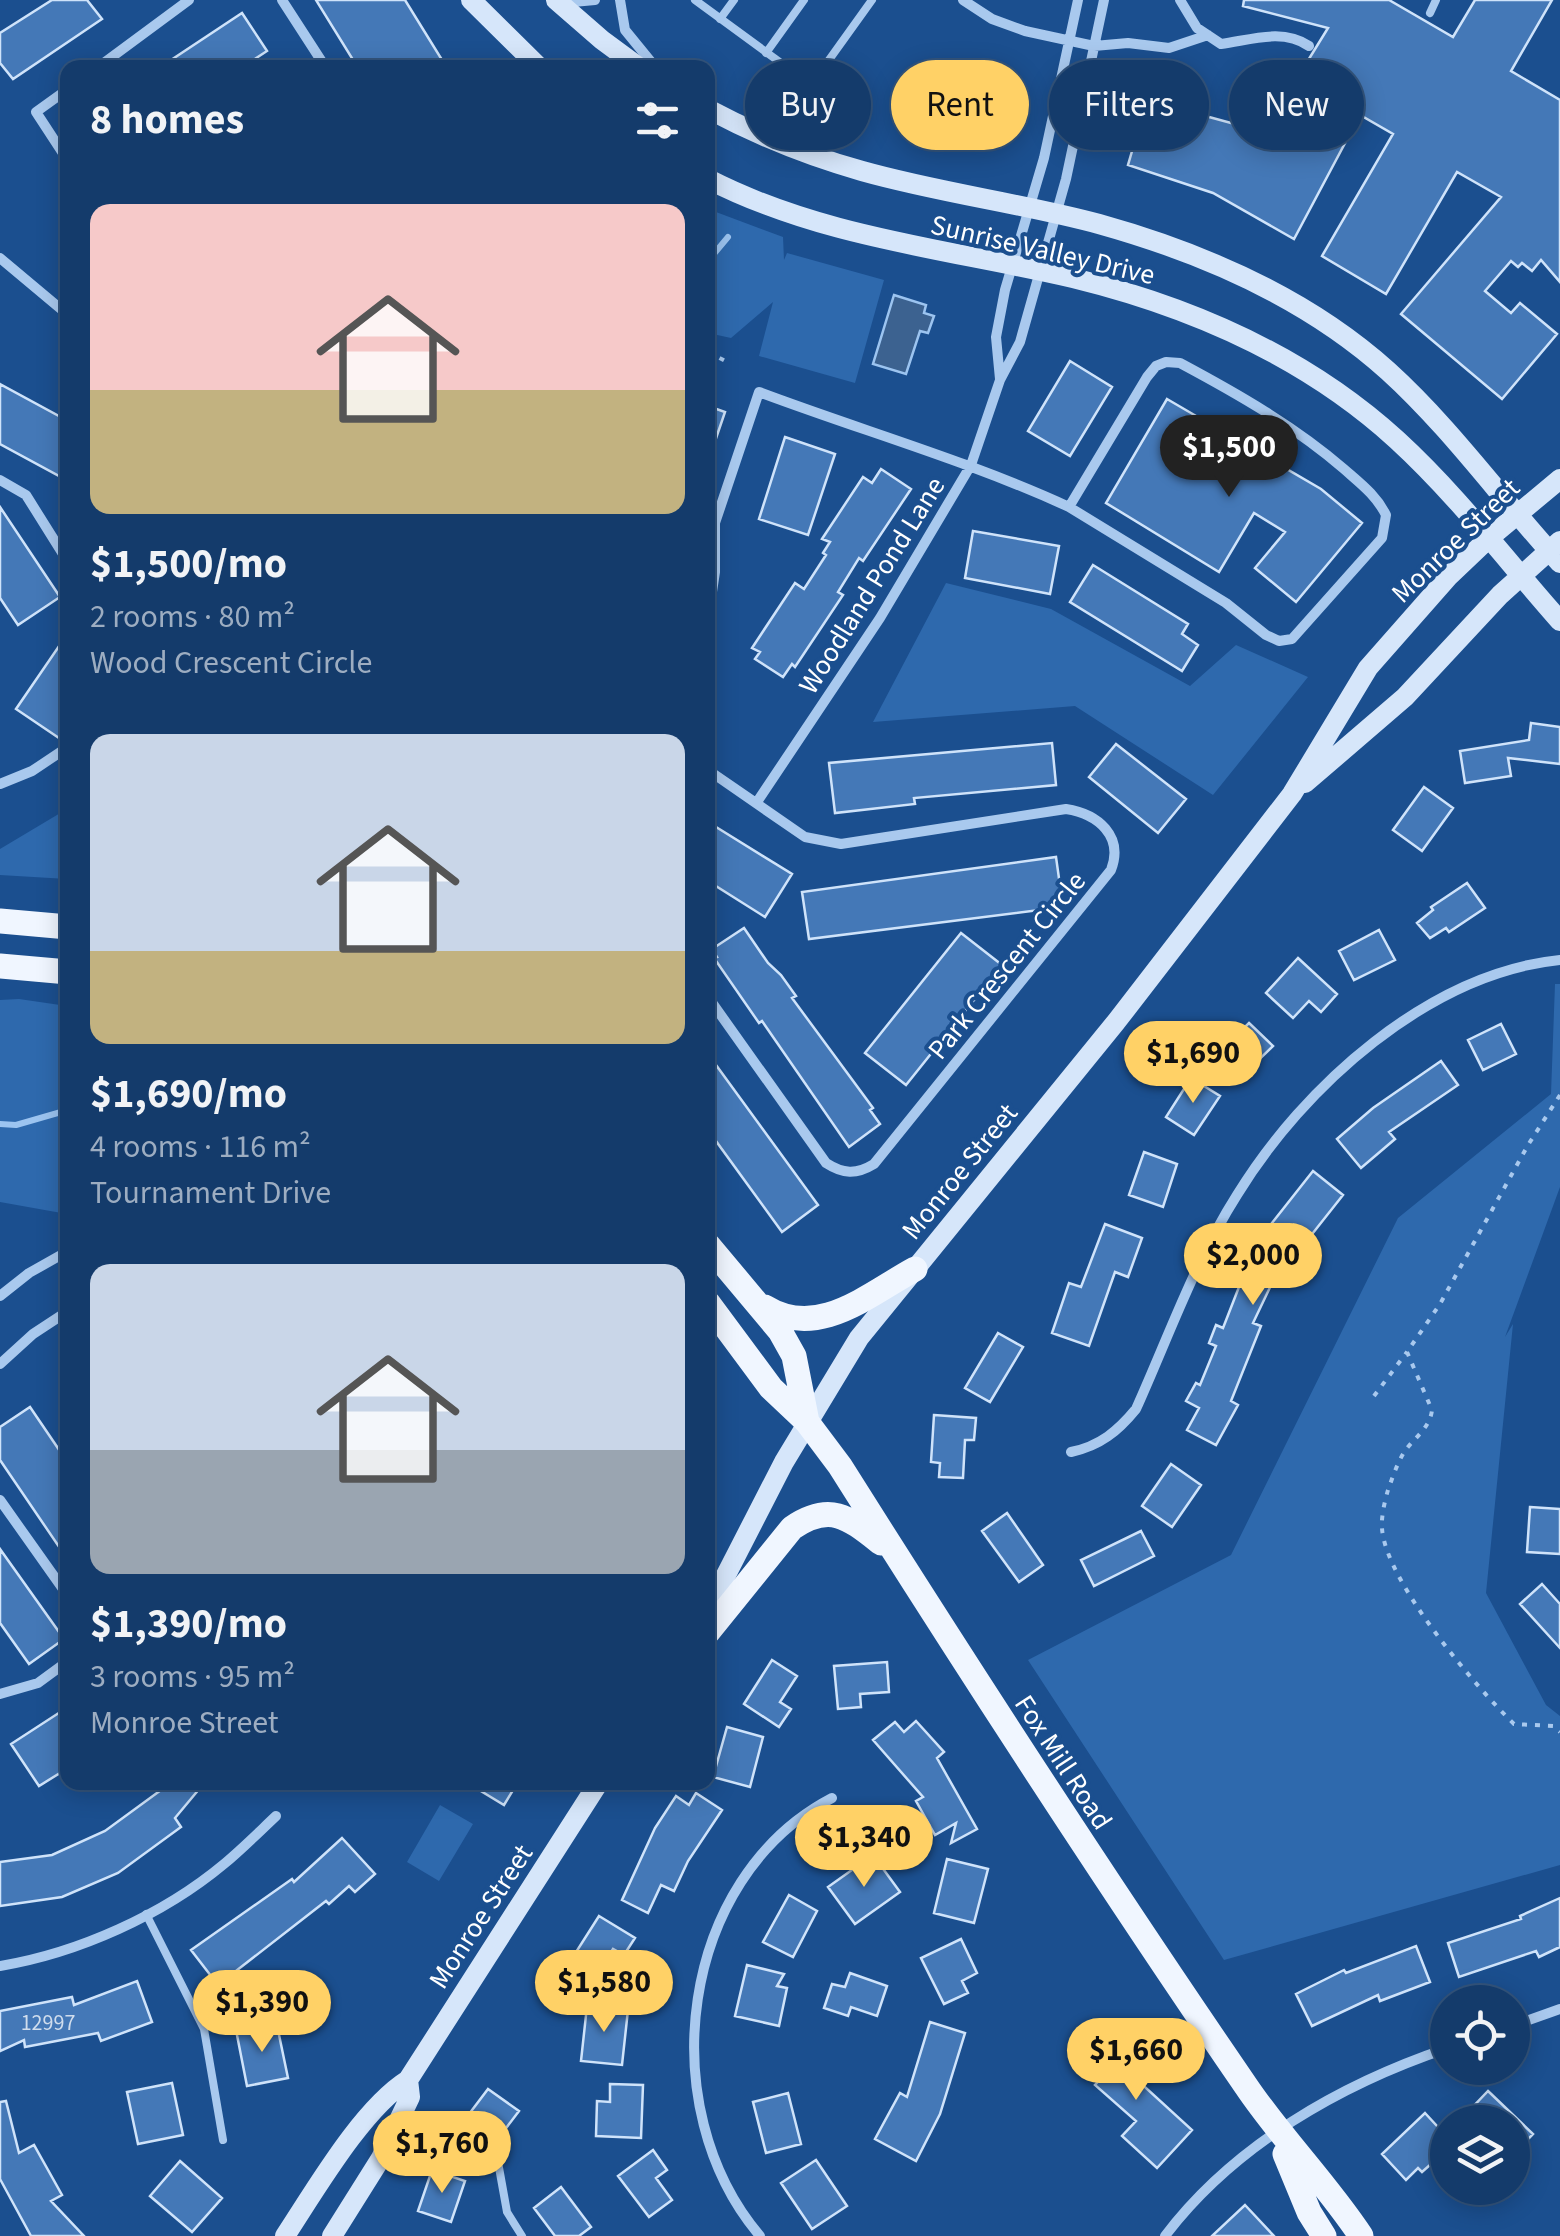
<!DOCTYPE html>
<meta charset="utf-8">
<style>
:root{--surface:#143b6b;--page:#1d4271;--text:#f1f3f6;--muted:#9dadc1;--line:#33557e;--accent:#ffd166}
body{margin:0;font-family:"Source Sans 3",sans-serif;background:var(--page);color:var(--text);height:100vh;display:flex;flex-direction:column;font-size:38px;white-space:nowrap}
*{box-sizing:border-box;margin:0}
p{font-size:32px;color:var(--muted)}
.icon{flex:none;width:55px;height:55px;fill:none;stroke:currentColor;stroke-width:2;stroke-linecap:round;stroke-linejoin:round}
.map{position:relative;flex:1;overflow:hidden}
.side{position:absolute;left:60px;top:60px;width:655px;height:1730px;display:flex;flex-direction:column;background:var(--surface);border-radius:20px;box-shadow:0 5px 25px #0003,0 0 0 2px var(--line)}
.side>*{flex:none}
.top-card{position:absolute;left:745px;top:60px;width:665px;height:90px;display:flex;gap:20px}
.tools{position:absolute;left:1430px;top:1985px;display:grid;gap:20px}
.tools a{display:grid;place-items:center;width:100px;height:100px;border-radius:50%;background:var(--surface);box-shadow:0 5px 25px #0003,0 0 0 2px var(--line);font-size:50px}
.price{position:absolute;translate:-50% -85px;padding:0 22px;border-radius:35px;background:var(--accent);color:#111;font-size:32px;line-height:65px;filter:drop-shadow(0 2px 5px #0008)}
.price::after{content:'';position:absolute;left:50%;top:60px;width:30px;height:22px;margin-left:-15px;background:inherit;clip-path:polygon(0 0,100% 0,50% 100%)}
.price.current{background:#222;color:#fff}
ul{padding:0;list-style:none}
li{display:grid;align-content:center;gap:20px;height:530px;padding:0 30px}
li span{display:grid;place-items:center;height:310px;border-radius:20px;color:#555}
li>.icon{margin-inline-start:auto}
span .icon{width:180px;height:180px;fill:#fffc;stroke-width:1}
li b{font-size:42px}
h2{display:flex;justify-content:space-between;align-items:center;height:120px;padding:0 30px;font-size:42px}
.pill{padding:0 35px;border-radius:45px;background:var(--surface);box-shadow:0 5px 25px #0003,0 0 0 2px var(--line);font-size:35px;line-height:90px}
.pill.current{background:var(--accent);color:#111}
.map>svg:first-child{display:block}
.green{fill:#2e69ad}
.water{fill:#3c6290;stroke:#9cc4f0;stroke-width:2.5}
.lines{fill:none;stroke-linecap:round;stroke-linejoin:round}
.stream{stroke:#9cc4f0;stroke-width:6}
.building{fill:#4478b7;stroke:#cfe3fa;stroke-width:2.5}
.path{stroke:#a9c9ee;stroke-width:4;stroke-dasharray:5 8;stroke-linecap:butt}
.lane{stroke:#a9c9ee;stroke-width:8}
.street{stroke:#a9c9ee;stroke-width:10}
.secondary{stroke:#d6e6fa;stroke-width:20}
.primary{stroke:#f0f6ff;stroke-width:25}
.labels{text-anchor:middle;stroke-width:8;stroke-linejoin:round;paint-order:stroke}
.number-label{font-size:22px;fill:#d0dded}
.street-label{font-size:28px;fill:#fff;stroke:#1b4f8f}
</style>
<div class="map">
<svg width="1560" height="2236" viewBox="0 0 1560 2236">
<rect width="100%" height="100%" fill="#1b4f8f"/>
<!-- green -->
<path class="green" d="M708,209L783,237L784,260L787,253L884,280L855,383L759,356L773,302L731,338L708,333Z
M946,583L1051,609L1190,686L1236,645L1308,677L1213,795L1075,706L873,722Z
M67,809V879L0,875V849Z
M1555,984H1560V1187L1505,1337L1513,1324L1486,1593L1546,1705L1560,1716V1865L1224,1960L1028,1660L1231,1555L1398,1218L1551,1094Z
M19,999L67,1006V1214L0,1202V1000Z
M440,1805L473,1824L439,1881L407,1862Z"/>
<!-- water -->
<path class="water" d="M894,295L926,305L924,313L934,316L928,333L920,331L906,374L873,364Z"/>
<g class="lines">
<!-- stream -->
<path class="stream" d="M708,261L728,237
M0,1124L16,1125L68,1110"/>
</g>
<!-- building -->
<path class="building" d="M52,0H87L102,19L13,79L0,63V33Z
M316,0H405L447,68H358Z
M1244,0H1389L1453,37L1475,0H1552L1511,71L1560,100V282L1541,260L1532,271L1522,263L1518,267L1511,261L1485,291L1511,313L1520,303L1557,334L1502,399L1401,314L1501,197L1457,172L1386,294L1322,256L1393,134L1360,115L1294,239L1213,193L1128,165L1147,100L1264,132L1328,28L1243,6Z
M242,13L267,51L241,68H159Z
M1070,361L1112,387L1070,456L1028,431Z
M0,384L68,421V466L61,477L0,444Z
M1167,399L1321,489L1362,523L1296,602L1255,568L1285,532L1254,513L1219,572L1106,503Z
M708,406L725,412L710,456H708Z
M785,437L835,454L808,535L759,519Z
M881,469L911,489L863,561L859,558L838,592L843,595L795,667L792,664L783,677L755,659L760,652L752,648L795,583L804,589L826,555L823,553L830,542L822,539L863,477L872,483Z
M0,507L60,597L18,625L0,598Z
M973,531L1059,546L1050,594L965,578Z
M1093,565L1188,624L1182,634L1198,645L1182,671L1070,602Z
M68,633V725L59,738L16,709Z
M1531,723L1560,727V764L1508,758L1511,776L1465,783L1460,751L1529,740Z
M1052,743L1056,785L914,798L915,804L835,813L829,763Z
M1116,744L1186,799L1158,833L1089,777Z
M1424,787L1453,808L1422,851L1393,830Z
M708,822L792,874L765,917L708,881Z
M1056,857L1063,907L809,939L802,892Z
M1467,883L1485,908L1449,932L1446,928L1430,938L1417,923L1433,910L1431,907Z
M744,928L768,963L781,975L796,996L792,998L873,1108L870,1110L880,1124L849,1147L762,1021L759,1023L714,958L717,957L712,949Z
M1379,930L1395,960L1354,980L1339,951Z
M961,933L1002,965L906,1085L865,1053Z
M1298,958L1337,994L1321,1012L1309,1001L1293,1018L1266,993Z
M1249,1023L1273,1046L1239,1079L1216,1055Z
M1501,1024L1516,1054L1483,1070L1468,1040Z
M708,1054L818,1205L782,1232L708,1130Z
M1441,1061L1458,1085L1389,1132L1395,1139L1361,1168L1337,1139L1373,1108Z
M1191,1078L1220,1096L1194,1135L1166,1117Z
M1144,1152L1177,1164L1163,1207L1129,1195Z
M1313,1171L1343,1195L1309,1238L1294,1225L1279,1258L1283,1260L1253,1323L1261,1326L1231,1401L1238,1405L1216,1445L1187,1430L1199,1408L1186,1401L1196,1383L1200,1385L1216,1346L1209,1343L1216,1325L1223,1328L1239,1287L1236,1286L1255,1248L1259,1249L1268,1228Z
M1105,1224L1142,1238L1128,1277L1115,1272L1089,1346L1052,1333L1069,1283L1081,1287Z
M998,1333L1023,1347L990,1402L965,1388Z
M30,1407L68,1463V1560L0,1460V1427Z
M934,1415L976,1418L974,1440H965L963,1478L939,1477L940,1463L931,1462Z
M1171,1464L1201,1485L1172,1527L1142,1506Z
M1530,1507L1560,1509V1554L1527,1552Z
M1007,1513L1043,1565L1019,1582L982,1531Z
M1141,1531L1154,1556L1094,1586L1081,1560Z
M0,1549L64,1639L29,1664L0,1623Z
M1542,1584L1560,1604V1648L1520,1604Z
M772,1660L797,1676L780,1702L791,1709L779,1727L744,1704Z
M887,1662L889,1692L860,1694L861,1707L838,1709L834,1666Z
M68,1707V1768L39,1786L11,1744Z
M916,1721L944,1752L937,1758L977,1829L951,1843L956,1823L935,1835L916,1801L923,1797L873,1740L895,1722L904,1732Z
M727,1727L763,1737L750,1787L713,1777Z
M172,1782H205L175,1818L181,1827L118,1873L62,1897L0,1906V1862L52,1855L105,1831Z
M466,1782H518L504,1805Z
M696,1793L722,1810L688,1861L674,1891L661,1885L648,1913L622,1900L655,1828L676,1796L689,1805Z
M342,1838L375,1874L355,1892L349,1886L329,1904L326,1901L218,1985L191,1950L292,1879L294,1882Z
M873,1855L900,1892L855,1924L828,1887Z
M947,1859L988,1869L974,1923L934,1913Z
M789,1895L817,1911L793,1957L763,1942Z
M1560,1898V1947L1539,1957L1536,1951L1459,1977L1448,1943L1521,1919L1520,1916Z
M599,1916L635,1938L624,1955L613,1949L596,1975L571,1960Z
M961,1939L977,1973L962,1981L968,1993L944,2004L921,1958Z
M1416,1946L1430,1982L1380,2001L1378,1995L1312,2026L1296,1994L1344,1970L1346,1973Z
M747,1965L784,1974L777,1986L787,1988L779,2026L735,2016Z
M850,1973L887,1986L877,2016L851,2007L848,2016L824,2008L832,1984L845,1987Z
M137,1981L152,2022L101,2041L98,2033L25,2047L24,2040L0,2051V2011L72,1997L74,2005Z
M587,2006L628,2010L622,2065L581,2061Z
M930,2022L965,2033L940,2114L916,2161L875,2139L900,2093L907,2097Z
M271,2023L273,2031L278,2030L288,2078L247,2086L236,2030Z
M1102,2035L1142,2071L1135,2078L1192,2130L1157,2168L1122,2136L1136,2121L1095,2085L1102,2077L1081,2058Z
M172,2083L183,2135L138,2144L127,2092Z
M610,2084L643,2085L641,2138L596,2136L597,2101L610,2102Z
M488,2089L519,2111L491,2148L460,2126Z
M1488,2091L1533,2134L1512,2156V2122H1480L1468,2112Z
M788,2093L801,2144L766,2153L753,2102Z
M6,2101L19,2153L34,2145L62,2195L51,2201L84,2236H31L0,2179V2102Z
M1425,2113L1448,2138V2149L1422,2172L1418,2168L1406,2180L1382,2154Z
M653,2150L667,2170L656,2178L672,2200L649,2217L618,2176Z
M816,2160L847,2206L812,2229L781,2183Z
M180,2161L222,2198L192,2232L150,2196Z
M432,2170L465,2181L451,2222L418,2211Z
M561,2187L591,2227L579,2236H555L534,2208Z
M1245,2205L1274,2236H1212Z"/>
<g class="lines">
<!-- path -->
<path class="path" d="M708,352L731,364
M1560,1095L1528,1145L1440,1304L1407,1352L1432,1410C1430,1429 1412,1439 1403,1454C1397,1464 1392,1479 1388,1490C1385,1500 1381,1517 1382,1528C1385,1581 1476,1687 1514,1724L1553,1726L1560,1732
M1374,1396L1407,1352"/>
<!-- lane -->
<path class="lane" d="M695,0L811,85L872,0
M1430,13L1436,0
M720,19L734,0
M766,53L804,0
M146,1914L204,2029L223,2140
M498,2162L507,2212L522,2236"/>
<!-- street -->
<path class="street" d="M282,0L326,68
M620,0L625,30L656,68
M963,0L992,19L1025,31L1094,46L1128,43L1169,48L1208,35
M1180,0L1197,28L1221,44C1251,40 1282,28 1309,46
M562,3L595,0
M97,68L189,0
M68,89L36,112L68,161
M0,258L68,315
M1166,362L1180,363C1238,394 1294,426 1344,469C1361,484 1376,495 1386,515L1382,538L1292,639L1279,641L1266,635L1226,603L1069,507L1147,377L1156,366Z
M1000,379L996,337L1005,290L1044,158L1078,0
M0,480L26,495L68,562
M708,618L715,572V523L759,392C863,431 969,461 1069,507
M708,770L805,837L841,844L1066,809C1098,814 1124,836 1111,870L874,1164C856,1175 843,1174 826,1163L708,997
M0,784L32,771L68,747
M757,802L880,618L971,465L1000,380L1020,342L1066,179L1104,0
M0,1296L29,1273L68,1251
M0,1364L33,1334L68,1311
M1071,1452C1100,1446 1118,1431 1136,1409C1168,1338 1195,1261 1237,1195C1303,1087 1429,973 1560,960
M0,1500L68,1596
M0,1694L38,1683L68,1661
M0,1966C78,1953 163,1915 224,1864C242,1849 259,1832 276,1816
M1512,2026L1560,2009
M760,2236C651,2108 679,1878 832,1798
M1165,2236C1234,2145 1341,2084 1448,2048"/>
<!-- secondary -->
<path class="secondary" d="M471,0L540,68
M556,0L602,40L640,68
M708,109C757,135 808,156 862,171C940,193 1021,203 1099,224C1203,253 1307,298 1388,371C1451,428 1502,500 1560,563
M708,179C823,238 949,249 1073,278C1192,307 1306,357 1397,440C1457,495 1506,560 1560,621
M1305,783L1405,697L1500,595L1560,541
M708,1610L784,1462L859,1338L1116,1022L1292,794L1368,668L1449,576L1489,538L1560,479
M285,2236C316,2189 362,2109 408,2080L599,1782
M332,2236L381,2158L410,2097L408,2080"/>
<!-- primary -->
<path class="primary" d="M0,921L68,927
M0,966L68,972
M708,1245L780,1331L794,1356L807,1422
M708,1303L771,1388L807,1422L840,1466C972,1675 1106,1882 1246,2086C1281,2138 1326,2183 1361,2236
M765,1307C818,1340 869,1294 915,1269
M708,1632L792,1528C830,1502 848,1517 881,1543
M1285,2154L1309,2212L1324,2236"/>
</g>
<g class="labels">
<!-- number labels -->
<g class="number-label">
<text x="48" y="2030">12997</text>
</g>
<!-- street labels -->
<g class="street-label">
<text transform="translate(1043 249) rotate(13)" y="10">Sunrise Valley Drive</text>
<text transform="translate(1455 540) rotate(-44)" y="10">Monroe Street</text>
<text transform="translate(871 585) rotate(-58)" y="10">Woodland Pond Lane</text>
<text transform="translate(1006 965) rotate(-51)" y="10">Park Crescent Circle</text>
<text transform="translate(959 1171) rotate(-51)" y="10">Monroe Street</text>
<text transform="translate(1064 1762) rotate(57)" y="10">Fox Mill Road</text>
<text transform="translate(480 1916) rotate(-57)" y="10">Monroe Street</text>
</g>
</g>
</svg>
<div class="tools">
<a><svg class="icon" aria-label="locate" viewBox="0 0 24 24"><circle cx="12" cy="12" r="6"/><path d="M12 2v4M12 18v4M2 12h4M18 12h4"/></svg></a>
<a><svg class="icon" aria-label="layers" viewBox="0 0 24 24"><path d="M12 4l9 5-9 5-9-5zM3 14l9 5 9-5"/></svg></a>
</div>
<b class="price current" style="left:1229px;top:500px">$1,500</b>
<b class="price" style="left:1193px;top:1106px">$1,690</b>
<b class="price" style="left:1253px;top:1308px">$2,000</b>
<b class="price" style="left:864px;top:1890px">$1,340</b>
<b class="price" style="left:604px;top:2035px">$1,580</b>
<b class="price" style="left:262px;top:2055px">$1,390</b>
<b class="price" style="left:1136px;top:2103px">$1,660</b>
<b class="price" style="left:442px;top:2196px">$1,760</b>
<div class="top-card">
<a class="pill">Buy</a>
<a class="pill current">Rent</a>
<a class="pill">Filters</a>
<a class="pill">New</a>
</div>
<section class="side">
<h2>8 homes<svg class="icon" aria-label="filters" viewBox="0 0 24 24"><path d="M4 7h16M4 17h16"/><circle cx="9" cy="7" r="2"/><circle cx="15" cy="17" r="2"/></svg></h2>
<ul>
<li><span style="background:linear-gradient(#f6c9c9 60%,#c2b280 0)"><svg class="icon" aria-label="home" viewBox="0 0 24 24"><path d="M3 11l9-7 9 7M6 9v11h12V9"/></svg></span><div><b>$1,500/mo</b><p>2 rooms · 80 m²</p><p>Wood Crescent Circle</p></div></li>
<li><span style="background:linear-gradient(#c9d6e8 70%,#c2b280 0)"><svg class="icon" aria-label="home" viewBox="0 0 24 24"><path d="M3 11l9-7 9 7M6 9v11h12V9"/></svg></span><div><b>$1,690/mo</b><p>4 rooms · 116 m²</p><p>Tournament Drive</p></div></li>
<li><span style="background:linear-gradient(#c9d6e8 60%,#9aa5b1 0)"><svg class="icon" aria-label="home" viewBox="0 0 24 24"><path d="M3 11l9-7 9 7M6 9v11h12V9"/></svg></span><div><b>$1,390/mo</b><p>3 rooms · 95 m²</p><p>Monroe Street</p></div></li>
</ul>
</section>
</div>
